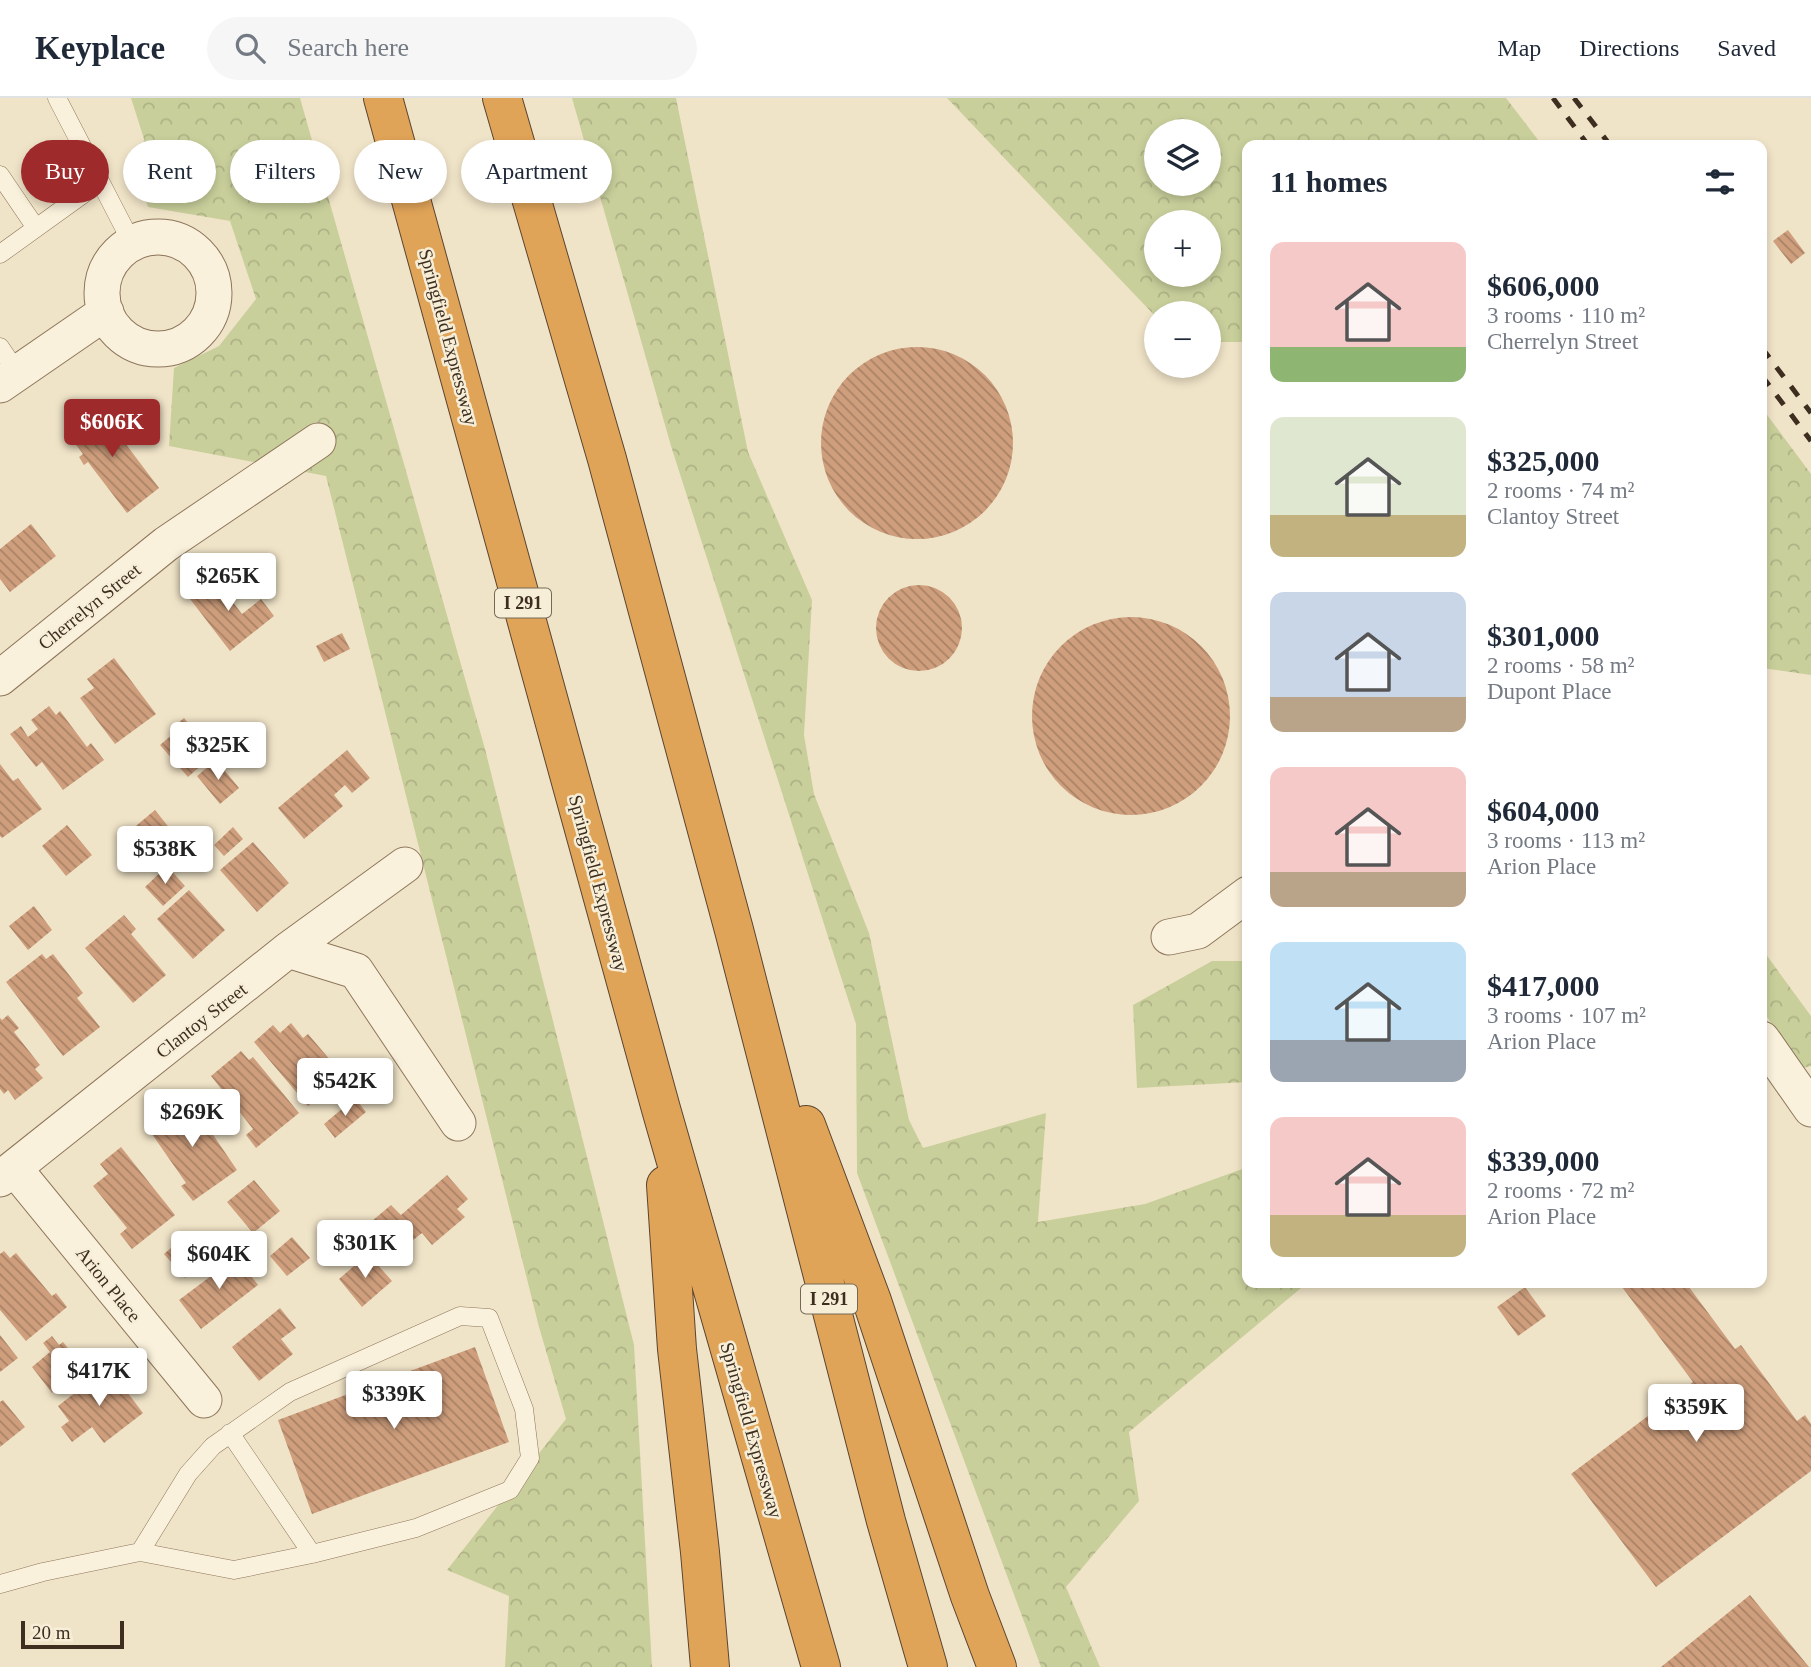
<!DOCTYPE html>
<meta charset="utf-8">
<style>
:root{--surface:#fff;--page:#f6f6f7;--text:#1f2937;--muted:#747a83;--line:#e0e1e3;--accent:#9e2a2b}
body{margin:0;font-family:"Times New Roman",serif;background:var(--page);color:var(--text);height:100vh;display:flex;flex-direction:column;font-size:26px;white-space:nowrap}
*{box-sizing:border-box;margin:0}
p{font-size:23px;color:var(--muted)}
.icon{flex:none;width:38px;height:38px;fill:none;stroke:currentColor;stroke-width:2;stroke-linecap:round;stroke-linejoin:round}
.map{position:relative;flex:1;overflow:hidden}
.drawer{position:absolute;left:1242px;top:42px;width:525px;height:1148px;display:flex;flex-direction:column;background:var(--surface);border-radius:14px;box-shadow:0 4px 10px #0003}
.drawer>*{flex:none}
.hud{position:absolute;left:21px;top:42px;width:665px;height:63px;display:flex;gap:14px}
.tools{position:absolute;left:1144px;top:21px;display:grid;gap:14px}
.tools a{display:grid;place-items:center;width:77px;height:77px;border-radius:50%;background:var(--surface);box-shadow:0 4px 10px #0003;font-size:35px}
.scale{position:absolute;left:21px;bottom:18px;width:103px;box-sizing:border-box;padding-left:7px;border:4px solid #3d2e20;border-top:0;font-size:19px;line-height:24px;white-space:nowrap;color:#3d2e20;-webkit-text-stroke:5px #f7eed8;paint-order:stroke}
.price{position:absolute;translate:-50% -60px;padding:0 16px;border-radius:7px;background:#fff;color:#222;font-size:23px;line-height:46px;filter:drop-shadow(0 2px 4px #0008)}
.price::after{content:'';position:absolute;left:50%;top:42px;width:21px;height:16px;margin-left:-10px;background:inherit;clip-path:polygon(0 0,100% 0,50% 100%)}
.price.on{background:var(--accent);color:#fff}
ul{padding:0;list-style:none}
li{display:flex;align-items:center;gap:21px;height:175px;padding:0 28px}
li span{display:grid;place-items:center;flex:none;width:196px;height:140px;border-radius:14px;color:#555}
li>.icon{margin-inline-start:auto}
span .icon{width:84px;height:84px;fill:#fffc;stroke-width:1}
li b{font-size:30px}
h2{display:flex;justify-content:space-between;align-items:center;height:84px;padding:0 28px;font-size:30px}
.pill{padding:0 24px;border-radius:32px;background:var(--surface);box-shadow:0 4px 10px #0003;font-size:24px;line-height:63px}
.pill.on{background:var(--accent);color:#fff}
header{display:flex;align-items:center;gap:42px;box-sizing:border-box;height:98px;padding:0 35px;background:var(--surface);border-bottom:2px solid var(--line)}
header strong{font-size:33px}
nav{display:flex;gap:38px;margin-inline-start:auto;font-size:24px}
.search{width:490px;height:63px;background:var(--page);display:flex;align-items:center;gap:18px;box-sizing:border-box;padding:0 24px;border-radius:38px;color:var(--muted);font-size:26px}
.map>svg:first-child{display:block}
.forest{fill:url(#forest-crowns);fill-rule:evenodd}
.building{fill:url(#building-back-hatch)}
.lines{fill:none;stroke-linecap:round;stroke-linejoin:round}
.lane-casing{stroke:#8d765c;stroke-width:19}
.street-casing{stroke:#8d765c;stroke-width:37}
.highway-casing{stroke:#5b4430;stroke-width:40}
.lane{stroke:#faf1dc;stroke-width:18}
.street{stroke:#faf1dc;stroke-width:35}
.highway{stroke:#e0a458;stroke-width:38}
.rail{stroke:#3d2e20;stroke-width:5;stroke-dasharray:12 12;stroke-linecap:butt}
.labels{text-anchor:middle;stroke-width:5;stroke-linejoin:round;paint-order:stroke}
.shield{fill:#f7eed8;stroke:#756857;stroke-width:2}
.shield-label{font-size:18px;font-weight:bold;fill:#3d2e20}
.street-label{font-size:19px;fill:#3d2e20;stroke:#f7eed8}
</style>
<header>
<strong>Keyplace</strong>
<div class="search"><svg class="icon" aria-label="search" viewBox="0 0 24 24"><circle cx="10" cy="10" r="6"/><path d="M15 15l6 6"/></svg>Search here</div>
<nav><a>Map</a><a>Directions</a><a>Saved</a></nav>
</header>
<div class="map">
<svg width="1811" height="1569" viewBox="0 0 1811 1569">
<defs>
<pattern id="forest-crowns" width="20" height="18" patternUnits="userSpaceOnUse" patternTransform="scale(1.75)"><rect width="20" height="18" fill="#c9cf9b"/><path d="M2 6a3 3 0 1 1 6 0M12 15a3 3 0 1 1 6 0" fill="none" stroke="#aeb285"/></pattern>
<pattern id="building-back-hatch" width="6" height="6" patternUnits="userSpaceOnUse" patternTransform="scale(1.75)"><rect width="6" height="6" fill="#cf9f7d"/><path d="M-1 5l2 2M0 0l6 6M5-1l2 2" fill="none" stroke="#a98266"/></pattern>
</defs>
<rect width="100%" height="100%" fill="#f0e4c8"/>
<!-- forest -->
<path class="forest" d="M131,0H300L485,651L634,1247L652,1569H505L509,1498L447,1472L566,1321L539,1229L326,378L169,348L174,270L219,248L256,201L230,123L148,109L140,83L144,41Z
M572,0H676L748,354L812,502L804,637L814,696L869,835L909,1022L923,1050L1046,1015L1038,1124L1145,1106L1248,1069V1185H1307L1129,1334L1139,1403L1066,1489L1100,1569H1041L857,1075L856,926L671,348Z
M947,0H1506L1542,47H1248V244H1209V215H1157V220ZM1209,33V86H1157V33ZM1209,124V177H1157V124Z
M1762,310L1811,376V577L1762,570Z
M1762,851L1811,918V968L1803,970L1762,912Z
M1212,863H1248V984L1137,990L1133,907Z"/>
<!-- building -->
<path class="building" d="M1788,132L1805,155L1791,166L1773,143Z
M821 345a96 96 0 1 1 192 0a96 96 0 1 1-192 0Z
M97,308L159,390L127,415L88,364L84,367L79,359L83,356L65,332Z
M31,426L56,458L10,494L0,481V451Z
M212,477L242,516L261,501L274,518L230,553L187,497Z
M876 530a43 43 0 1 1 86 0a43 43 0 1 1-86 0Z
M1032 618a99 99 0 1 1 198 0a99 99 0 1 1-198 0Z
M342,535L350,551L324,564L316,548Z
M114,560L156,616L115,646L80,600L94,590L87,581Z
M49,608L56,617L60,613L87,649L91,645L104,662L63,692L42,664L36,669L10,636L21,628L28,639L38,631L31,622Z
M184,620L214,656L188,679L160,647L180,630L177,626Z
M347,652L370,680L352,695L345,687L334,697L343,708L304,741L278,710Z
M216,662L239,690L220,706L197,678Z
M0,666L13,683L18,680L42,711L2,740L0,738Z
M155,712L175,737L152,756L131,732Z
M67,727L92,757L66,778L42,748Z
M233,729L243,741L224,758L214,747Z
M253,744L289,785L257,814L220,772Z
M167,768L185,788L163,808L145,789Z
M189,792L225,832L193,861L157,821Z
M34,808L52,832L28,852L9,828Z
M124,817L136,831L131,836L166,877L133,905L85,850Z
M42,856L46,861L53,856L83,895L77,900L100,929L63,958L6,884Z
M8,917L19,930L14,934L40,967L35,971L43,980L15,1002L8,992L4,996L0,991V920L2,922Z
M291,925L303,940L308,936L343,977L308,1008L254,944L273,927L280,935Z
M241,953L249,962L253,959L299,1015L256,1050L246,1037L253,1031L211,978Z
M188,1000L237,1072L193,1103L181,1088L186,1085L147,1029Z
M355,1000L366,1014L335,1040L324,1026Z
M121,1049L175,1117L132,1151L120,1136L127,1130L93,1088L108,1076L100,1066Z
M447,1077L468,1101L457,1111L465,1119L432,1147L422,1135L413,1142L407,1135L393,1146L372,1123L391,1107L401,1117Z
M254,1082L280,1113L253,1135L227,1104Z
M188,1135L209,1159L185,1180L164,1156Z
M292,1139L310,1160L287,1178L270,1158Z
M231,1152L258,1187L201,1231L179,1202L219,1172L214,1166Z
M4,1153L10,1160L16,1155L52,1198L56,1195L67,1209L26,1243L0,1212V1156Z
M368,1156L392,1183L362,1209L339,1181Z
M1619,1185H1686L1735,1251L1741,1247L1797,1323L1805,1317L1811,1326V1373L1656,1489L1571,1376L1693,1284Z
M1525,1189L1546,1218L1518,1238L1497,1209Z
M280,1210L296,1230L281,1241L293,1256L259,1283L232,1249Z
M0,1237L18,1260L0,1274Z
M52,1238L59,1247L63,1244L83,1269L77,1275L82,1282L73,1290L67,1283L52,1295L32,1269L50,1254L43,1245Z
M475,1249L509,1344L312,1416L278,1322Z
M108,1269L143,1315L104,1345L92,1329L72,1344L61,1329L69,1323L58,1308Z
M3,1302L25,1329L0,1349V1304Z
M1750,1497L1809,1569H1661Z"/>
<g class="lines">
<!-- lane casing -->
<g class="lane-casing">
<path id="lane" d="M57,0L132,145
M0,77L36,130
M0,156L100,84
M0,249L17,274
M230,1335L312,1456
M0,1486L43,1474L140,1454L234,1472L312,1456L416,1430L510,1392L530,1360L524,1311L489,1220L460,1218L290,1294L213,1348L188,1376L140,1454"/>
</g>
<!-- street casing -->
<g class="street-casing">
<path id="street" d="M102 195a56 56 0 1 1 112 0a56 56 0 1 1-112 0Z
M0,287L106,214
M0,580L166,446L318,343
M1169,839L1198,833L1248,796
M288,852L356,873L458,1025
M1762,941L1811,1011
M14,1070L204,1302
M0,1081L288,852L405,767"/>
</g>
<!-- highway casing -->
<g class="highway-casing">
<path id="highway" d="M383,0L661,1011L821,1569
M502,0L607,361L734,832L886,1423L928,1569
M806,1027L872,1203L970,1498L997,1569
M666,1087L677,1251L700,1454L710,1569"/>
</g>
<!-- lane -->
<use href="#lane" class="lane"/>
<!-- street -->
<use href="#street" class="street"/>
<!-- highway -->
<use href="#highway" class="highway"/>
<!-- rail -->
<path class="rail" d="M1553,0L1588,47
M1574,0L1610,47
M1762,250L1811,315
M1762,278L1811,343"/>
</g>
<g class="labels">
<!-- shield labels -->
<g class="shield">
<rect x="495" y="490.5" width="56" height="29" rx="5"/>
<rect x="801" y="1186.5" width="56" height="29" rx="5"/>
</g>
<g class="shield-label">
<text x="523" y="511">I 291</text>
<text x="829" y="1207">I 291</text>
</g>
<!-- street labels -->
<g class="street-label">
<text transform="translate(449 239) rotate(75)" y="7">Springfield Expressway</text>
<text transform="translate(89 508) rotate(-39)" y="7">Cherrelyn Street</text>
<text transform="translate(599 785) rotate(75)" y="7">Springfield Expressway</text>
<text transform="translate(201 922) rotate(-38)" y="7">Clantoy Street</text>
<text transform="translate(109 1186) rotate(51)" y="7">Arion Place</text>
<text transform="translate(752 1332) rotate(74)" y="7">Springfield Expressway</text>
</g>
</g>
</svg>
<div class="tools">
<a><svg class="icon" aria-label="layers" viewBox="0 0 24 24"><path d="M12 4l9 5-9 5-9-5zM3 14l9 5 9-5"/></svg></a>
<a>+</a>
<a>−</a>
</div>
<div class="scale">20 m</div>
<b class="price on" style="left:112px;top:361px">$606K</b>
<b class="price" style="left:228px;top:515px">$265K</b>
<b class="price" style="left:218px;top:684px">$325K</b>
<b class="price" style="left:165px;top:788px">$538K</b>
<b class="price" style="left:345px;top:1020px">$542K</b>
<b class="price" style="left:192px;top:1051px">$269K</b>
<b class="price" style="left:365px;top:1182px">$301K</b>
<b class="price" style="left:219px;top:1193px">$604K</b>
<b class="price" style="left:99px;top:1310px">$417K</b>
<b class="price" style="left:394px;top:1333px">$339K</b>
<b class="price" style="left:1696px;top:1346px">$359K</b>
<div class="hud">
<a class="pill on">Buy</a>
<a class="pill">Rent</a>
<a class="pill">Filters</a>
<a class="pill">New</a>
<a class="pill">Apartment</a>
</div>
<section class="drawer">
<h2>11 homes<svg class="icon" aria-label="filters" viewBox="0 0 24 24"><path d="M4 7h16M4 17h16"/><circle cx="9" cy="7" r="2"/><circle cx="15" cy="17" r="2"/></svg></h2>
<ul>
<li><span style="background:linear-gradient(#f6c9c9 75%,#8fb573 0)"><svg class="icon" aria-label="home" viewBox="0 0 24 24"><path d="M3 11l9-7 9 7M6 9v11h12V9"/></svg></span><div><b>$606,000</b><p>3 rooms · 110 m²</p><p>Cherrelyn Street</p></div></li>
<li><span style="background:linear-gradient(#dfe7d0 70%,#c2b280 0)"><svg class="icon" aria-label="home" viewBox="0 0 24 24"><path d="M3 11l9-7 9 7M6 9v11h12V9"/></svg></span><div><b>$325,000</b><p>2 rooms · 74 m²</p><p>Clantoy Street</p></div></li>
<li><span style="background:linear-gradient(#c9d6e8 75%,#b9a48a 0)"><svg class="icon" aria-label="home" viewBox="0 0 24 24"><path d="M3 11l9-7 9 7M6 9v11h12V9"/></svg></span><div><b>$301,000</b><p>2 rooms · 58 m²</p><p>Dupont Place</p></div></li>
<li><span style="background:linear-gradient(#f6c9c9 75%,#b9a48a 0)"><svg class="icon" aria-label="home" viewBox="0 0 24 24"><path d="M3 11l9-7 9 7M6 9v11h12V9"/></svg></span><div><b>$604,000</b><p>3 rooms · 113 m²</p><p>Arion Place</p></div></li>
<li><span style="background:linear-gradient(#bfe0f5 70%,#9aa5b1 0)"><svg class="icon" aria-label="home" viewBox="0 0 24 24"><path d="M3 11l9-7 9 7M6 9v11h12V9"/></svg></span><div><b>$417,000</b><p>3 rooms · 107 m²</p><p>Arion Place</p></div></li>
<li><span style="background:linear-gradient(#f6c9c9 70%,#c2b280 0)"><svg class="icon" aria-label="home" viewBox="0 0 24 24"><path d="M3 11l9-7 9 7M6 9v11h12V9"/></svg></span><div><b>$339,000</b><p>2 rooms · 72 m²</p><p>Arion Place</p></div></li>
</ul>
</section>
</div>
